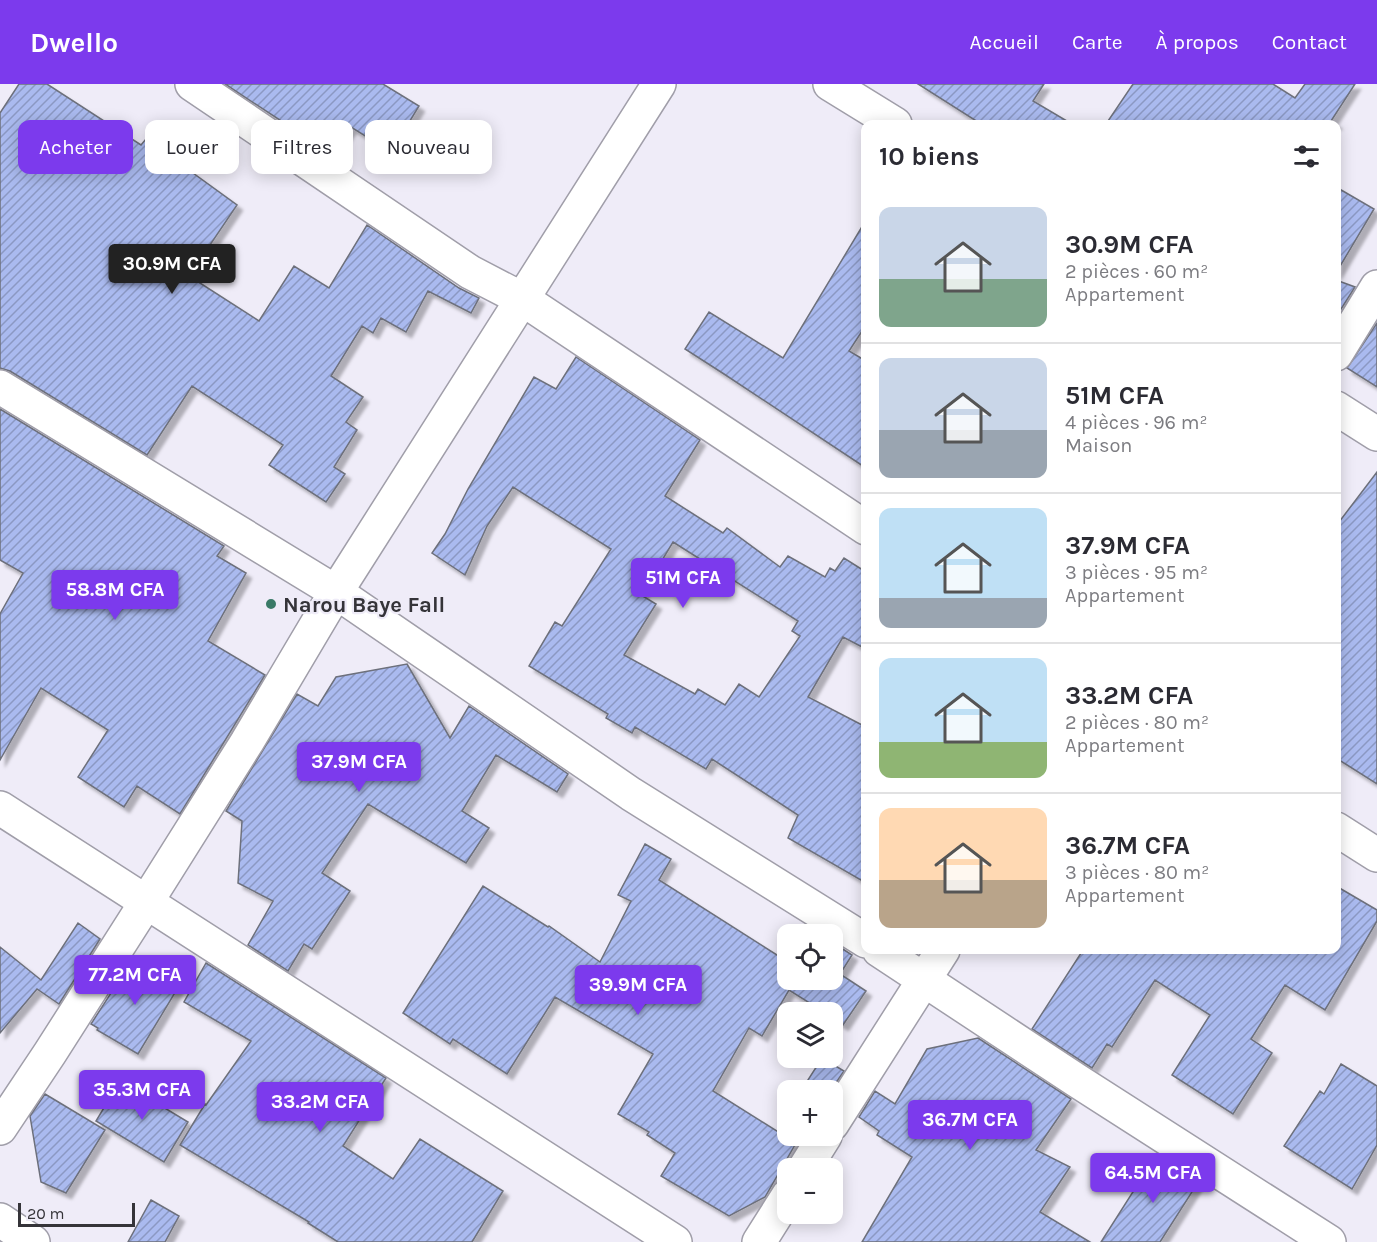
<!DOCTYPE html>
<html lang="fr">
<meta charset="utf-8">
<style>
:root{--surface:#fff;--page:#f7f7f7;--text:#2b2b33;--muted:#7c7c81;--line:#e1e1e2;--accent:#7c3aed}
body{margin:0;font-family:Karla,sans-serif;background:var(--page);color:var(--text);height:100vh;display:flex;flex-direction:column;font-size:22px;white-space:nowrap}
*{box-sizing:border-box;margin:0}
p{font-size:20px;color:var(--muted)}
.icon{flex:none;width:33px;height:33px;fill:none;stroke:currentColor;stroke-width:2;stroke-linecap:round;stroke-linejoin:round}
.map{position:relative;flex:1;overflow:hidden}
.sheet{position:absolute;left:861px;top:36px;width:480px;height:834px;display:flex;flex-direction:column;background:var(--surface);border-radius:12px;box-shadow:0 3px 15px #0003}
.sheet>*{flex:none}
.hud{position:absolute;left:18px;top:36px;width:570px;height:54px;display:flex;gap:12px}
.fabs{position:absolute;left:777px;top:840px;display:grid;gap:12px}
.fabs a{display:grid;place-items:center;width:66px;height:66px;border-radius:12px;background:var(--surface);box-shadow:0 3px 15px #0003;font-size:30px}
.scale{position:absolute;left:18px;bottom:15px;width:117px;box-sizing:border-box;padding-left:6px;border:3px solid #353439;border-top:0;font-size:16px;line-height:21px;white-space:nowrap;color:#353439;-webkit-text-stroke:4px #efecf8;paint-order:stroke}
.price{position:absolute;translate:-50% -51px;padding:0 14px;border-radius:6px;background:var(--accent);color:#fff;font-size:20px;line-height:39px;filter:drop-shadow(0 2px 3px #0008)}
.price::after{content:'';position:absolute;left:50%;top:36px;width:18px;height:14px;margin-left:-9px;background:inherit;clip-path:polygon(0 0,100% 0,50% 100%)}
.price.active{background:#222;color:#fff}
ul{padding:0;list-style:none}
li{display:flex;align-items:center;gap:18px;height:150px;padding:0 18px}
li+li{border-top:2px solid var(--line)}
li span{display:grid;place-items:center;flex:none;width:168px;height:120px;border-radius:12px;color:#555}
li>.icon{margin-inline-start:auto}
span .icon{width:72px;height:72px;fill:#fffc;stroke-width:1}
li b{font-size:26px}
h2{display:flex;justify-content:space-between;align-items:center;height:72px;padding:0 18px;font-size:26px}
.tag{padding:0 21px;border-radius:12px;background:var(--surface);box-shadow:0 3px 15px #0003;font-size:21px;line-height:54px}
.tag.active{background:var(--accent);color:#fff}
header{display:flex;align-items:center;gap:36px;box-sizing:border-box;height:84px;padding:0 30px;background:var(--accent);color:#fff}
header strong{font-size:28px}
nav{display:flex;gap:33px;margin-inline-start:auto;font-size:21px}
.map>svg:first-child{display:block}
.building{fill:url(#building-hatch);stroke:#6d707b;stroke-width:1.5;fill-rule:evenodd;filter:url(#shadow)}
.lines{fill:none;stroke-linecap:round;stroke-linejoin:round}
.minor-casing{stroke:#a09ea9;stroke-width:36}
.minor{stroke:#fff;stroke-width:33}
.poi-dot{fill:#3a7a67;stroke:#efecf8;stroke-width:2}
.labels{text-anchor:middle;stroke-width:4.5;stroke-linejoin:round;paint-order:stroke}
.poi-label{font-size:22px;font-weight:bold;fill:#353439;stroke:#efecf8;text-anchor:start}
</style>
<header>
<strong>Dwello</strong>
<nav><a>Accueil</a><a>Carte</a><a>À propos</a><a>Contact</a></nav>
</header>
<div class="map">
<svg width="1377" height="1158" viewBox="0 0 1377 1158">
<defs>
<pattern id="building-hatch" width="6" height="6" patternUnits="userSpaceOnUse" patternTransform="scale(1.5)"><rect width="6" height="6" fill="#aabaef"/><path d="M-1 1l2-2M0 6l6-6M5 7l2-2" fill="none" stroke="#8b98c3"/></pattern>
<filter id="shadow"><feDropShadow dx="5.5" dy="5.5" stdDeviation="1.5" flood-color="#0004"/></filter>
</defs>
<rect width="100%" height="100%" fill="#efecf8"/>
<!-- building -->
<path class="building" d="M19,0H47L141,61L146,55L237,121L189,192L259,237L294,182L329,204L367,141L459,204L479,214L471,229L428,207L406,248L381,234L373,249L362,242L331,292L363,313L346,338L357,346L334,383L345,390L326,418L269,381L283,361L192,302L147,371L10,287L0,284V29Z
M225,0H383L419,22L391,68L351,43L333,71Z
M918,0H1044L1033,17L1072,40H981Z
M1133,0H1273L1295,14L1305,0H1355L1331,37L1337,40H1106Z
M1336,103L1374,125L1336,189Z
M866,136V241L849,267L866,277V384L724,290L685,265L709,228L783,274Z
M1336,196L1355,203L1336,233Z
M1377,239V303L1347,284Z
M576,273L700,356L665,412L723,449L727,444L780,483L788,472L825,493L830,484L835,487L844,474L866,488V565L843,553L808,613L866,643V799L788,754L798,731L712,675L706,685L635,643L632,649L606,634L608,630L529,582L555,538L562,542L611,465L513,403L487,442L465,491L432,469L445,450L468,405L534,293L556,305ZM673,458L798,537L792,547L800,552L759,613L739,600L725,621L698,605L695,610L624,571L656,520L641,511Z
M0,325L224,462L217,472L246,489L208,557L265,591L180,730L137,702L124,723L78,693L108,646L41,604L0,676V530L23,489L0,476Z
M1377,388V700L1336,674V442Z
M407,580L450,654L469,622L568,690L557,708L496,671L462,727L489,744L466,779L368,720L322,789L350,807L312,865L304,860L288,887L248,861L273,817L238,799L242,737L226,727L297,610L318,622L336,593Z
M645,760L671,775L659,796L788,878V896H832V858L852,871L840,890L866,907L843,941L832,934V928H824L789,906L762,952L749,944L713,1007L796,1059L765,1113L729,1132L661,1092L675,1069L647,1051L649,1048L618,1030L653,970L555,913L507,990L453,955L450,960L403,929L483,802L548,843L549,842L600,878L631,817L618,811Z
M1336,802L1377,826V837L1325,926L1285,901L1251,955L1272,969L1233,1030L1172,991L1210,931L1155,896L1112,963L1107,960L1092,984L1032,945L1083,866H1336Z
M78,839L100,855L59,920L37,905L0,949V863L41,896Z
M138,877L179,902L138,970L97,946L98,944L91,940L131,878L135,881Z
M206,879L386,994L343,1062L393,1095L420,1055L503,1107L472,1158H338L308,1139L309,1138L180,1061L205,1020L206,1021L251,957L184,918Z
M978,954L1071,1015L1036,1066L1070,1083L1040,1128L1090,1158H862L912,1073L877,1051L879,1047L859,1033L875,1007L895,1020L927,965Z
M822,974L844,987L831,1006H817L806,999Z
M1341,980L1377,1002V1061L1352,1105L1284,1062L1320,1007L1324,1010Z
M120,997L188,1038L164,1078L96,1037Z
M45,1010L105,1046L66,1109L41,1098L30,1032Z
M1157,1070L1199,1097L1160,1158H1101Z
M151,1116L179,1132L165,1158H128Z"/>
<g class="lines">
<!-- minor casing -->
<g class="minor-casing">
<path id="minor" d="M192,0L470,188L524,216L866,444
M830,0L895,40
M1336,270L1377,203
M0,303L336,508L631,710L866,857
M1336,324L1377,350
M0,724L675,1158
M1336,745L1377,771
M879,866L1076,996L1329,1158
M832,1040L943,866
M0,1044L50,969L147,817L247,658L336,508L659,0
M805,1084L825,1052
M0,1136L33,1158
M759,1158L788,1112"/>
</g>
<!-- minor -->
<use href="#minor" class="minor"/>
</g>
<!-- markers -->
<circle class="poi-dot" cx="271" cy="520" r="6"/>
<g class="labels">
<!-- poi labels -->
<g class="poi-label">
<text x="283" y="528">Narou Baye Fall</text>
</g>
</g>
</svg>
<div class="fabs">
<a><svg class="icon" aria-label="locate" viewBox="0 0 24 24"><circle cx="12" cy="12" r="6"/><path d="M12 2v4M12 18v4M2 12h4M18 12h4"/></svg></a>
<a><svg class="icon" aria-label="layers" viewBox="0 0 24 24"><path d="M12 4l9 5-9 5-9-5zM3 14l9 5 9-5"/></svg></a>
<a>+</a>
<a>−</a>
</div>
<div class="scale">20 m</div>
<b class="price active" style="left:172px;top:211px">30.9M CFA</b>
<b class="price" style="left:683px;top:525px">51M CFA</b>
<b class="price" style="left:115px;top:537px">58.8M CFA</b>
<b class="price" style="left:359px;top:709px">37.9M CFA</b>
<b class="price" style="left:135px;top:922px">77.2M CFA</b>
<b class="price" style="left:638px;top:932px">39.9M CFA</b>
<b class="price" style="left:142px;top:1037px">35.3M CFA</b>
<b class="price" style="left:320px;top:1049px">33.2M CFA</b>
<b class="price" style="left:970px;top:1067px">36.7M CFA</b>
<b class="price" style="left:1153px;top:1120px">64.5M CFA</b>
<div class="hud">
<a class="tag active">Acheter</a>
<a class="tag">Louer</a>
<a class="tag">Filtres</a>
<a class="tag">Nouveau</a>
</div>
<section class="sheet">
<h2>10 biens<svg class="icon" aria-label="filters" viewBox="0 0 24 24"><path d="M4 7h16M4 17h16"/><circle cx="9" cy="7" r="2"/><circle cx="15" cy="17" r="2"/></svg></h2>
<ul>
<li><span style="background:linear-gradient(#c9d6e8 60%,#7fa58c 0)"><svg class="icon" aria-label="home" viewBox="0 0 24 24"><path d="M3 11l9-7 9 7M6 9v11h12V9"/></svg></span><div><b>30.9M CFA</b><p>2 pièces · 60 m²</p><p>Appartement</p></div></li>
<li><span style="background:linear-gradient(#c9d6e8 60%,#9aa5b1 0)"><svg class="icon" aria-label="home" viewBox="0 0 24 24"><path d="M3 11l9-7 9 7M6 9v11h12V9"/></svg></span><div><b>51M CFA</b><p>4 pièces · 96 m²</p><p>Maison</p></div></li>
<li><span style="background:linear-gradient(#bfe0f5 75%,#9aa5b1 0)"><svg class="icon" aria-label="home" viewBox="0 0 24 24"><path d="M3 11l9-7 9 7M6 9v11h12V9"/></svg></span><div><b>37.9M CFA</b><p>3 pièces · 95 m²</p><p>Appartement</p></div></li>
<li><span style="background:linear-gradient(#bfe0f5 70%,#8fb573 0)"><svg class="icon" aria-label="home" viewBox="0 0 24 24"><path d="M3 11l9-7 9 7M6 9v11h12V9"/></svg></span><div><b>33.2M CFA</b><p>2 pièces · 80 m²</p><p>Appartement</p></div></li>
<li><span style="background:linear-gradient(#ffd9b3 60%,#b9a48a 0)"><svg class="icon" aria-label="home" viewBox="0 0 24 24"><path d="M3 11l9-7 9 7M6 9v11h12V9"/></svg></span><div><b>36.7M CFA</b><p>3 pièces · 80 m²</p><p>Appartement</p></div></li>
</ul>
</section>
</div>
